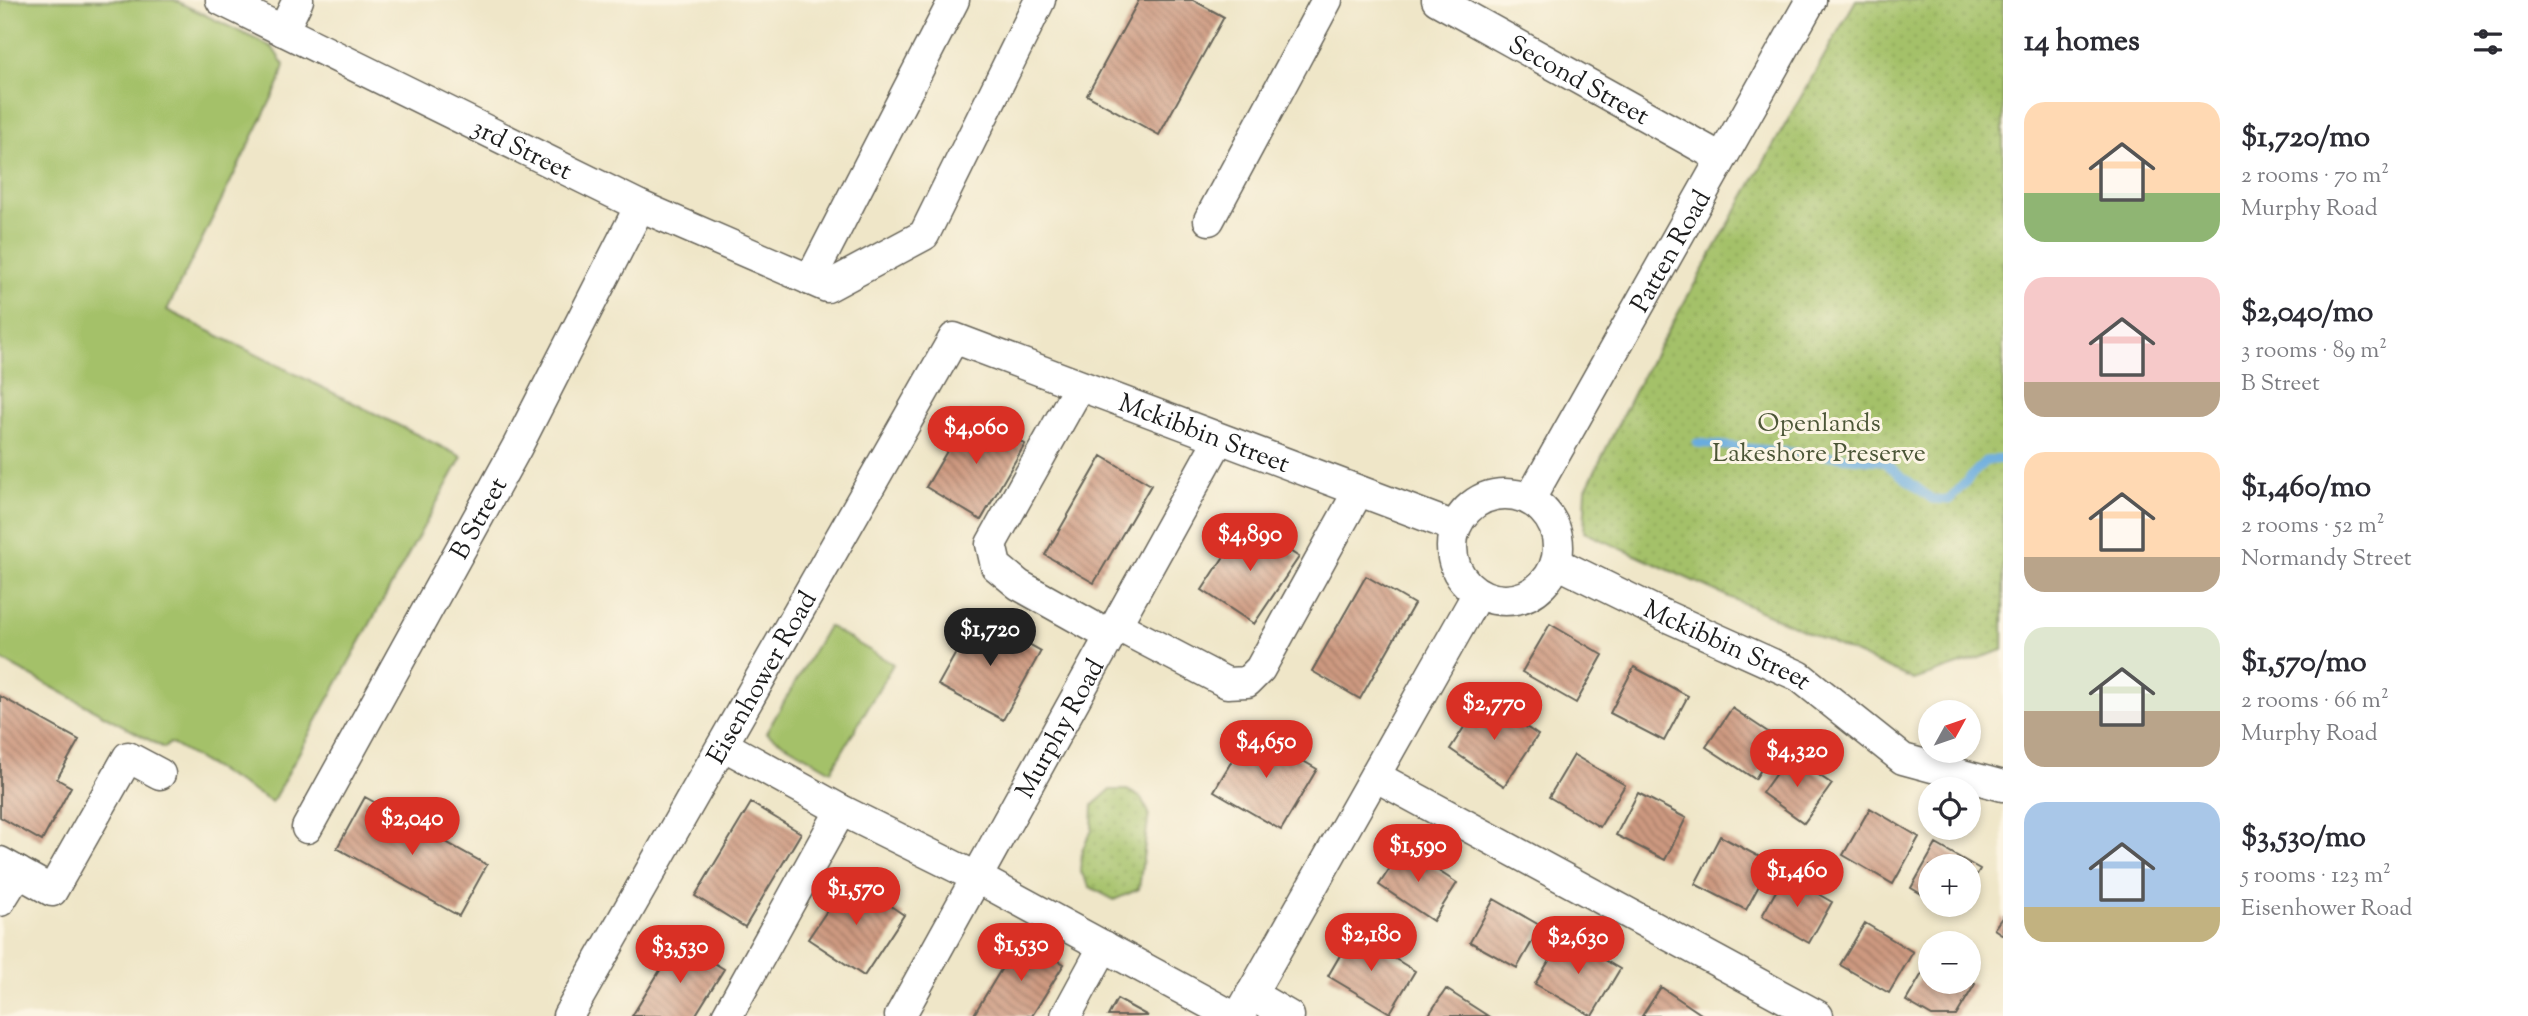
<!DOCTYPE html>
<meta charset="utf-8">
<style>
:root{--surface:#fff;--page:#f2f2f3;--text:#2b2b33;--muted:#7c7c81;--accent:#d93025}
body{margin:0;font-family:"Sorts Mill Goudy",serif;background:var(--page);color:var(--text);height:100vh;display:flex;flex-direction:column;font-size:26px;white-space:nowrap}
*{box-sizing:border-box;margin:0}
p{font-size:23px;color:var(--muted)}
.icon{flex:none;width:38px;height:38px;fill:none;stroke:currentColor;stroke-width:2;stroke-linecap:round;stroke-linejoin:round}
.map{position:relative;flex:1;overflow:hidden}
.side{display:flex;flex-direction:column;background:var(--surface);width:525px}
.side>*{flex:none}
.needle{width:46px;rotate:50deg}
.buttons{position:absolute;left:1918px;top:700px;display:grid;gap:14px}
.buttons a{display:grid;place-items:center;width:63px;height:63px;border-radius:50%;background:var(--surface);box-shadow:0 4px 10px #0003;font-size:35px}
.price{position:absolute;translate:-50% -60px;padding:0 16px;border-radius:24px;background:var(--accent);color:#fff;font-size:23px;line-height:46px;filter:drop-shadow(0 2px 4px #0008)}
.price::after{content:'';position:absolute;left:50%;top:42px;width:21px;height:16px;margin-left:-10px;background:inherit;clip-path:polygon(0 0,100% 0,50% 100%)}
.price.active{background:#222;color:#fff}
ul{padding:0;list-style:none}
li{display:flex;align-items:center;gap:21px;height:175px;padding:0 21px}
li span{display:grid;place-items:center;flex:none;width:196px;height:140px;border-radius:21px;color:#555}
li>.icon{margin-inline-start:auto}
span .icon{width:84px;height:84px;fill:#fffc;stroke-width:1}
li b{font-size:30px}
h2{display:flex;justify-content:space-between;align-items:center;height:84px;padding:0 21px;font-size:30px}
main{display:flex;flex:1;min-height:0}
.map>svg:first-child{display:block}
.grass{fill:#a4c169;stroke:#606e42;stroke-width:2}
.park{fill:url(#park-dots);stroke:#606e42;stroke-width:2}
.lines{fill:none;stroke-linecap:round;stroke-linejoin:round}
.stream{stroke:#69acde;stroke-width:9}
.building{fill:url(#building-back-hatch)}
.minor-casing{stroke:#666358;stroke-width:33}
.minor{stroke:#fff;stroke-width:30}
.labels{text-anchor:middle;stroke-width:6;stroke-linejoin:round;paint-order:stroke}
.street-label{font-size:26px;fill:#1c1c1c;stroke:#fcf5e5}
.park-label{font-size:26px;fill:#4c5637;stroke:#fcf5e5}
</style>
<main>
<div class="map">
<svg width="2003" height="1016" viewBox="0 0 2003 1016">
<defs>
<pattern id="park-dots" width="8" height="8" patternUnits="userSpaceOnUse" patternTransform="scale(1.75)"><rect width="8" height="8" fill="#a4c169"/><path d="M2 2h.1M6 6h.1" fill="none" stroke="#8da55a" stroke-width="1.8" stroke-linecap="round"/></pattern>
<pattern id="building-back-hatch" width="6" height="6" patternUnits="userSpaceOnUse" patternTransform="scale(1.75)"><rect width="6" height="6" fill="#cd9980"/><path d="M-1 5l2 2M0 0l6 6M5-1l2 2" fill="none" stroke="#a67c68"/></pattern>
</defs>
<rect width="100%" height="100%" fill="#fcf5e5"/>
<filter id="ink" filterUnits="userSpaceOnUse"><feTurbulence type="fractalNoise" baseFrequency=".0143" numOctaves="2"/><feDisplacementMap in="SourceGraphic" scale="14" xChannelSelector="R" yChannelSelector="G"/><feConvolveMatrix kernelMatrix="1 2 1 2 8 2 1 2 1" color-interpolation-filters="sRGB"/></filter>
<filter id="wash" filterUnits="userSpaceOnUse"><feTurbulence type="fractalNoise" baseFrequency=".00686" numOctaves="4" result="noise"/><feDisplacementMap in="SourceGraphic" scale="28" xChannelSelector="R" yChannelSelector="G"/><feGaussianBlur stdDeviation="1.57" result="paint"/><feColorMatrix in="noise" values="0 0 0 0 0 0 0 0 0 0 0 0 0 0 0 0 0 1.4 0 .05"/><feComposite in="paint" operator="in"/></filter>
<g filter="url(#wash)">
<rect width="100%" height="100%" fill="#efe6c8"/>
<!-- grass -->
<path class="grass" d="M0,0H174L272,47L284,65L279,84L167,310L462,457L272,802L170,743L164,748L0,659Z
M828,626L893,664L831,771L766,733Z"/>
<!-- park -->
<path class="park" d="M1856,0H2003V650L1914,680L1584,532L1586,489L1639,382Z
M1110,790H1127L1141,798L1149,813L1139,889L1114,900L1090,887L1080,871L1082,850L1092,830L1093,805Z"/>
<g class="lines">
<!-- stream -->
<path class="stream" d="M1697,443L1882,461L1932,499L1949,500L1985,461L2003,459"/>
</g>
<g id="blocks">
<!-- building -->
<path class="building" d="M1139,0H1193L1224,17L1159,135L1087,95Z
M970,412L1025,444L981,520L926,487Z
M1102,456L1151,485L1094,583L1045,555Z
M1246,523L1299,557L1254,624L1202,590Z
M1366,576L1414,604L1360,699L1312,671Z
M977,615L1041,651L1003,720L938,685Z
M1550,624L1603,655L1576,703L1522,672Z
M1634,667L1688,696L1664,741L1610,713Z
M0,696L79,740L57,779L71,787L42,841L0,817Z
M1483,698L1538,735L1504,786L1450,749Z
M1732,708L1780,740L1755,779L1706,747Z
M1250,730L1317,769L1281,830L1214,791Z
M1574,755L1625,785L1600,827L1549,797Z
M1789,755L1832,784L1804,823L1762,793Z
M1638,793L1686,818L1665,860L1616,835Z
M365,797L487,865L459,916L337,848Z
M751,803L801,833L745,927L695,896Z
M1870,808L1919,837L1893,884L1843,855Z
M1720,836L1771,863L1746,910L1695,884Z
M1936,844L1980,869L1969,888V866H1930V899L1911,888Z
M1403,848L1457,883L1433,921L1379,885Z
M1785,875L1832,902L1809,943L1762,916Z
M849,878L904,915L864,976L808,939Z
M1494,899L1541,926L1517,968L1470,942Z
M1940,905H1960L1955,913Z
M2003,916V935L1994,929Z
M1865,923L1913,952L1889,993L1840,965Z
M1353,933L1415,971L1390,1013L1328,976Z
M1564,936L1620,969L1592,1016L1535,984Z
M1020,938L1064,964L1032,1016H973Z
M678,941L724,969L695,1016H632Z
M1930,960V982H1970L1975,984L1956,1016H1932L1906,1001Z
M1661,987L1704,1016H1642Z
M1446,989L1488,1016H1428Z
M1117,999L1148,1016H1108Z"/>
</g>
</g>
<g filter="url(#ink)">
<use href="#blocks" fill-opacity="0" stroke="#666358" stroke-width="2"/>
<g class="lines">
<!-- minor casing -->
<g class="minor-casing">
<g id="minor">
<path id="s1" d="M221,0L640,206L827,287L924,235L1040,0"/>
<path id="s2" d="M1437,0L1721,158"/>
<path d="M283,31L298,0"/>
<path d="M1209,220L1327,0"/>
<path d="M810,280L954,0"/>
<path d="M1079,387L991,544L996,566L1019,585L1110,636"/>
<circle cx="1505" cy="547" r="53"/>
<path id="s3" d="M1530,499L1811,0"/>
<path id="s4" d="M1557,563L1659,613L1799,676L1903,759L2003,786"/>
<path d="M1116,625L1227,683L1247,682L1260,669L1358,492"/>
<path d="M723,745L841,810L976,877L1232,1016"/>
<path d="M1375,776L1818,1016"/>
<path id="s5" d="M307,828L517,447L640,206"/>
<path d="M18,872L52,891L128,757L160,774"/>
<path d="M0,901L18,872L0,862"/>
<path d="M1251,994L1289,1016"/>
<path id="s6" d="M568,1016L954,338L1455,527"/>
<path d="M727,1016L841,810"/>
<path id="s7" d="M900,1016L1219,439"/>
<path d="M1066,1016L1104,946"/>
<path d="M1239,1016L1478,593"/>
</g>
</g>
<!-- minor -->
<use href="#minor" class="minor"/>
</g>
</g>
<g class="labels">
<!-- street labels -->
<g class="street-label">
<text dy="9" stroke="none"><textPath href="#s2" startOffset="163">Second Street</textPath></text>
<text dy="9" stroke="none"><textPath href="#s1" startOffset="336">3rd Street</textPath></text>
<text dy="9" stroke="none"><textPath href="#s3" startOffset="285">Patten Road</textPath></text>
<text dy="9" stroke="none"><textPath href="#s6" startOffset="1048">Mckibbin Street</textPath></text>
<text dy="9" stroke="none"><textPath href="#s5" startOffset="354">B Street</textPath></text>
<text dy="9" stroke="none"><textPath href="#s4" startOffset="189">Mckibbin Street</textPath></text>
<text dy="9" stroke="none"><textPath href="#s6" startOffset="390">Eisenhower Road</textPath></text>
<text dy="9" stroke="none"><textPath href="#s7" startOffset="329">Murphy Road</textPath></text>
</g>
<!-- park labels -->
<g class="park-label">
<text x="1819" y="431">Openlands<tspan x="1819" dy="30">Lakeshore Preserve</tspan></text>
</g>
</g>
</svg>
<div class="buttons">
<a><svg class="needle" viewBox="-14 -14 28 28"><path d="M0-13l5 13h-10z" fill="#e53935"/><path d="M0 13l5-13h-10z" fill="#7c7c81"/></svg></a>
<a><svg class="icon" aria-label="locate" viewBox="0 0 24 24"><circle cx="12" cy="12" r="6"/><path d="M12 2v4M12 18v4M2 12h4M18 12h4"/></svg></a>
<a>+</a>
<a>−</a>
</div>
<b class="price" style="left:976px;top:466px">$4,060</b>
<b class="price" style="left:1250px;top:573px">$4,890</b>
<b class="price active" style="left:990px;top:668px">$1,720</b>
<b class="price" style="left:1494px;top:742px">$2,770</b>
<b class="price" style="left:1266px;top:780px">$4,650</b>
<b class="price" style="left:1797px;top:789px">$4,320</b>
<b class="price" style="left:412px;top:857px">$2,040</b>
<b class="price" style="left:1418px;top:884px">$1,590</b>
<b class="price" style="left:1797px;top:909px">$1,460</b>
<b class="price" style="left:856px;top:927px">$1,570</b>
<b class="price" style="left:1371px;top:973px">$2,180</b>
<b class="price" style="left:1578px;top:976px">$2,630</b>
<b class="price" style="left:1021px;top:983px">$1,530</b>
<b class="price" style="left:680px;top:985px">$3,530</b>
</div>
<section class="side">
<h2>14 homes<svg class="icon" aria-label="filters" viewBox="0 0 24 24"><path d="M4 7h16M4 17h16"/><circle cx="9" cy="7" r="2"/><circle cx="15" cy="17" r="2"/></svg></h2>
<ul>
<li><span style="background:linear-gradient(#ffd9b3 65%,#8fb573 0)"><svg class="icon" aria-label="home" viewBox="0 0 24 24"><path d="M3 11l9-7 9 7M6 9v11h12V9"/></svg></span><div><b>$1,720/mo</b><p>2 rooms · 70 m²</p><p>Murphy Road</p></div></li>
<li><span style="background:linear-gradient(#f6c9c9 75%,#b9a48a 0)"><svg class="icon" aria-label="home" viewBox="0 0 24 24"><path d="M3 11l9-7 9 7M6 9v11h12V9"/></svg></span><div><b>$2,040/mo</b><p>3 rooms · 89 m²</p><p>B Street</p></div></li>
<li><span style="background:linear-gradient(#ffd9b3 75%,#b9a48a 0)"><svg class="icon" aria-label="home" viewBox="0 0 24 24"><path d="M3 11l9-7 9 7M6 9v11h12V9"/></svg></span><div><b>$1,460/mo</b><p>2 rooms · 52 m²</p><p>Normandy Street</p></div></li>
<li><span style="background:linear-gradient(#dfe7d0 60%,#b9a48a 0)"><svg class="icon" aria-label="home" viewBox="0 0 24 24"><path d="M3 11l9-7 9 7M6 9v11h12V9"/></svg></span><div><b>$1,570/mo</b><p>2 rooms · 66 m²</p><p>Murphy Road</p></div></li>
<li><span style="background:linear-gradient(#a9c7e8 75%,#c2b280 0)"><svg class="icon" aria-label="home" viewBox="0 0 24 24"><path d="M3 11l9-7 9 7M6 9v11h12V9"/></svg></span><div><b>$3,530/mo</b><p>5 rooms · 123 m²</p><p>Eisenhower Road</p></div></li>
</ul>
</section>
</main>
